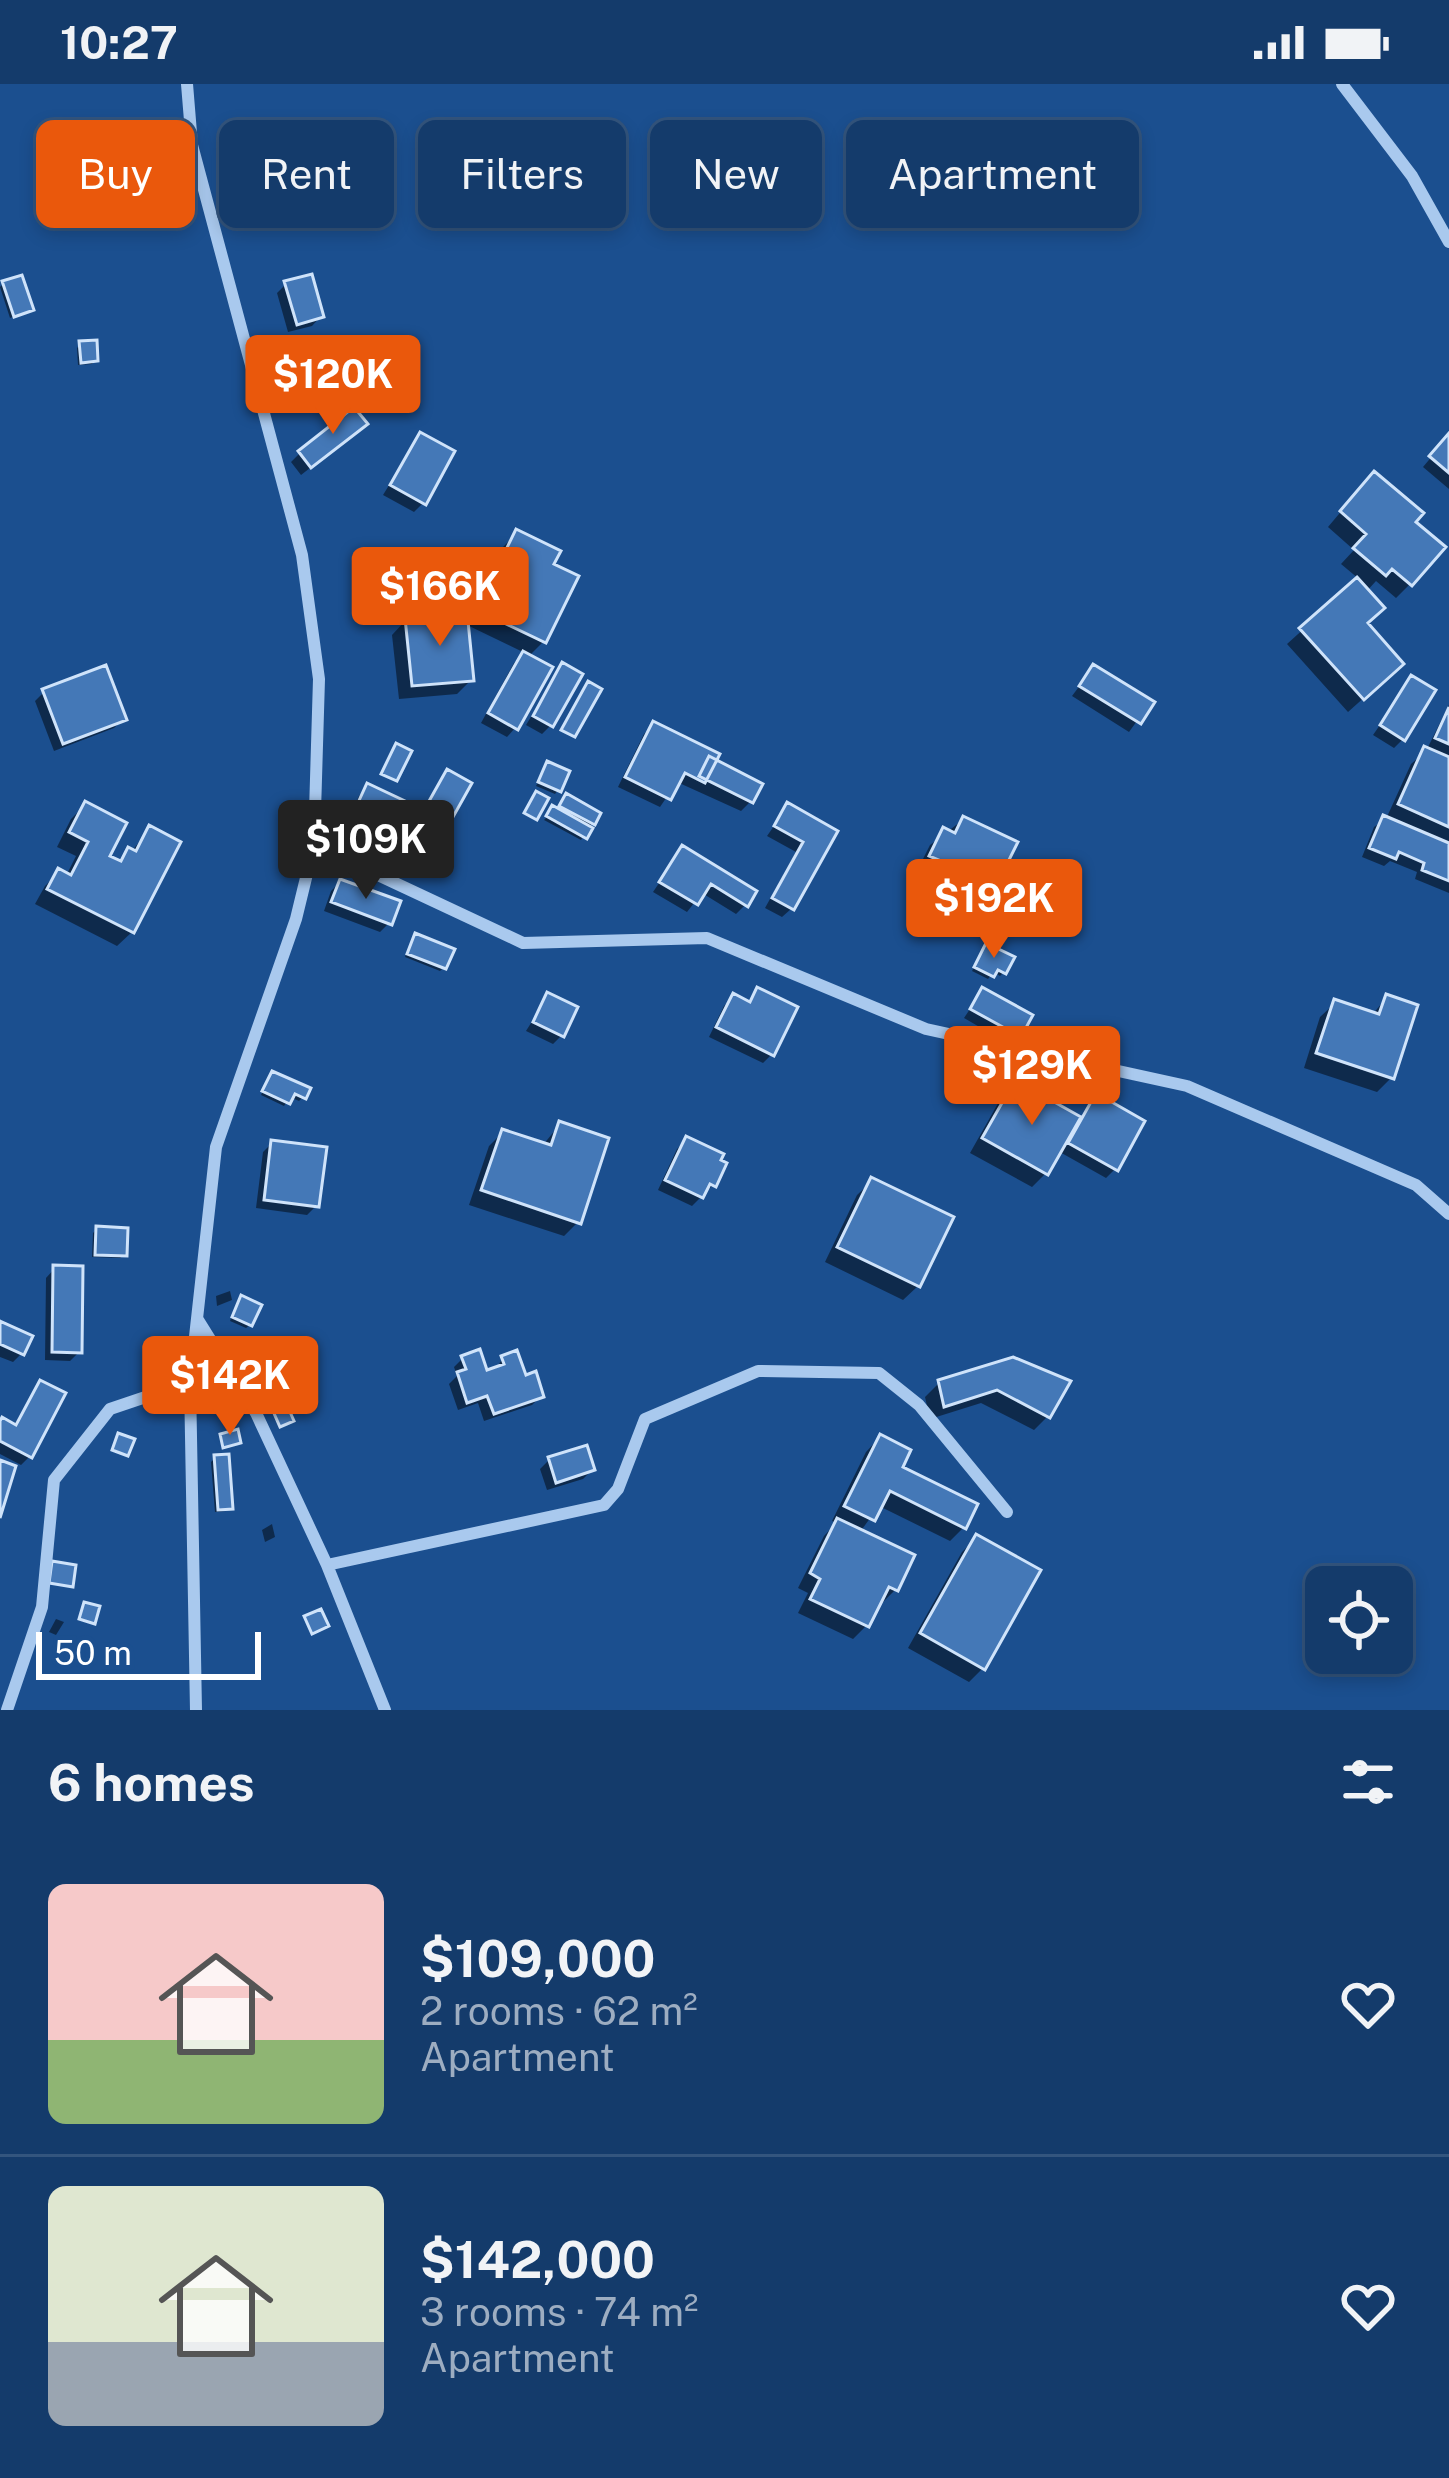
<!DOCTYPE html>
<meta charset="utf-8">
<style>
:root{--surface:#143b6b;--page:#1d4271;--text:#f1f3f6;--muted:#9dadc1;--line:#33557e;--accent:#ea580c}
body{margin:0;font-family:"Public Sans",sans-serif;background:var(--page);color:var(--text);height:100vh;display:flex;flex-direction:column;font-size:45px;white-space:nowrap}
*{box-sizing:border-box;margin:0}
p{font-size:39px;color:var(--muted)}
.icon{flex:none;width:66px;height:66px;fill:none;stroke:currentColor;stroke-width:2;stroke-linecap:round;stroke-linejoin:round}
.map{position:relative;height:1626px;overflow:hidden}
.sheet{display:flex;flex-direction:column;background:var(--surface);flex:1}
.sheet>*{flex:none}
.hud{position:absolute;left:36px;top:36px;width:1377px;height:108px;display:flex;gap:24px}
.controls{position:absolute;left:1305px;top:1482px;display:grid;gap:24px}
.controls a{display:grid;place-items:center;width:108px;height:108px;border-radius:18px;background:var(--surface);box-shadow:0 6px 18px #0003,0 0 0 3px var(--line);font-size:60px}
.scale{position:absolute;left:36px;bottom:30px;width:225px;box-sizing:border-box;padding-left:12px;border:6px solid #fff;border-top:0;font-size:33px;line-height:42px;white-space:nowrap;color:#fff;-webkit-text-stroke:9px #1b4f8f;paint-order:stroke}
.price{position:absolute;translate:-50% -102px;padding:0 27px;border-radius:12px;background:var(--accent);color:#fff;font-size:39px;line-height:78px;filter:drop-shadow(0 3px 6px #0008)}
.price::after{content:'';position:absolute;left:50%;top:72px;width:36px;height:27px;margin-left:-18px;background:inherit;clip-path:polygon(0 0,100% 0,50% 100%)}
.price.current{background:#222;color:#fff}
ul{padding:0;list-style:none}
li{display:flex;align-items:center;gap:36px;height:300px;padding:0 48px}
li+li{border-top:3px solid var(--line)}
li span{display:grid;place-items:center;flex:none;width:336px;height:240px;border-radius:18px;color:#555}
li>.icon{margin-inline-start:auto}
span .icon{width:144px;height:144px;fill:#fffc;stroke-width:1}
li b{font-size:51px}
h2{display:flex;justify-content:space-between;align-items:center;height:144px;padding:0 48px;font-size:51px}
.chip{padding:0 42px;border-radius:18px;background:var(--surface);box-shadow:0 6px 18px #0003,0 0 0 3px var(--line);font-size:42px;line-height:108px}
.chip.current{background:var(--accent);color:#fff}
.status{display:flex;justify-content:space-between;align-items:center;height:84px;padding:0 60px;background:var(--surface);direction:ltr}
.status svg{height:33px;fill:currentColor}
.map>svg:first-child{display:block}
.shadow{fill:#0007}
.building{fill:#4478b7;stroke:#cfe3fa;stroke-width:3}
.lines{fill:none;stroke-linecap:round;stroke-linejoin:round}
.minor{stroke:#a9c9ee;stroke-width:12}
</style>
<div class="status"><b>10:27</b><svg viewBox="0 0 49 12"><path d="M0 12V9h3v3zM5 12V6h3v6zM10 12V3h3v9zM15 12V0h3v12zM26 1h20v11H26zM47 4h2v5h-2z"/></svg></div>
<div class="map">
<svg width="1449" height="1626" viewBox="0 0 1449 1626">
<rect width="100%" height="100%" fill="#1b4f8f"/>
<!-- shadow -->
<path class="shadow" d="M63,99L92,128L83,137L59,141L54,108Z
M3,200L27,228L10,234L0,203Z
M286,200L321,232L312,242L288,248L277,209Z
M81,260L95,276L92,280L78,281L77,264Z
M355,349L301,391L291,378L300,369Z
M420,351L423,419L414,428L383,411Z
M1449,352V405L1423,383Z
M1360,405L1412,439L1410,500L1396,514L1376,497L1366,508L1365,540L1386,594L1348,628L1287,560L1359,495L1341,480L1354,466L1328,443Z
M517,449L550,481L544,557L528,573L515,644L507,653L481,639L514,579L525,569L465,540L503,463Z
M406,536L471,596L457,610L399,615L392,551Z
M562,582L551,641L542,650L526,641Z
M1093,584L1150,619L1129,648L1072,612Z
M1412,595L1403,655L1394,664L1373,651Z
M44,608L123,635L114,644L54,667L35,617Z
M1449,621V809L1415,795L1417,788L1390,777L1384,782L1362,773L1374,743L1386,735L1411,680L1426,667Z
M653,641L713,677L750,718L741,727L677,698L660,723L618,703L644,650Z
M547,681L558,706L555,710L536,702Z
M447,689L451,731L442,740L421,729Z
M368,703L384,759L375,768L340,752L359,712Z
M563,716L592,739L581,756L544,736Z
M85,721L106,773L117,778L131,768L150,745L132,848L117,862L35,820L45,802L59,788L66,792L76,772L57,763L71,735Z
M788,722L834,748L791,825L782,833L765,824L796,768L767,752Z
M964,735L977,834L963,848L938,836L943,826L918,814L929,792L917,787L930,761Z
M682,765L745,821L736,830L702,809L687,828L653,808Z
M340,798L389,839L380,848L324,827L331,807Z
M412,856L444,883L440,887L405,873Z
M983,866L1004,888L1000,892L994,888L988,895L972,887Z
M758,907L772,970L763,979L709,953L724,922L733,913L747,920Z
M982,907L1018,951L1009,960L964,934Z
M548,912L562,951L553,960L526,947Z
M1387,913L1391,994L1377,1008L1304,984L1320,933L1335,919L1372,931Z
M978,990L989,1011L986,1015L969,1006Z
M269,994L303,1013L299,1017L290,1013L284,1022L261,1011Z
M1015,1000L1080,1036L1097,1013L1115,1085L1106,1094L1058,1067L1046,1089L1032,1103L970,1069L1001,1014Z
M560,1040L578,1138L564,1152L469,1121L489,1062L503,1048L543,1061Z
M686,1056L713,1101L692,1122L658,1106L677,1065Z
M272,1059L316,1122L307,1131L256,1124L263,1068Z
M872,1097L918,1202L903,1216L825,1178L857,1111Z
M97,1145L124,1171L120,1174L92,1173L93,1149Z
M55,1184L79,1268L70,1277L45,1276L46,1194Z
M230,1207L232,1216L217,1222L216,1212Z
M238,1218L250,1241L246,1244L230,1237Z
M0,1241L22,1269L13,1278L0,1273Z
M463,1274L485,1290L495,1286L503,1274L541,1312L532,1321L484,1337L478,1319L458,1326L449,1300L457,1292L454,1283Z
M1013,1276L1048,1332L1034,1346L981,1319L930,1335L925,1313L939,1299Z
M40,1299L30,1372L21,1381L0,1370V1339L13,1343Z
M880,1353L899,1384L964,1443L950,1457L879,1422L860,1448L896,1505L881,1520L878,1518L867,1541L853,1555L798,1529L808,1509L798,1504L824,1452L836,1439L832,1437L866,1368Z
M215,1374L230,1423L226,1427L215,1428L211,1378Z
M549,1376L592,1386L583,1395L547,1406L540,1385Z
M272,1440L275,1453L265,1458L262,1446Z
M976,1454L983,1584L969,1598L908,1564L962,1468Z
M56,1535L64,1538L56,1551L49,1548Z"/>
<!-- building -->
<path class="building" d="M90,92L95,129L68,134L62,96Z
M312,190L324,233L297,241L284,197Z
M22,191L34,226L14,233L2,197Z
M97,256L98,277L81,279L79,257Z
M354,323L368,340L311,384L298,367Z
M420,348L455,367L426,421L390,401Z
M1449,349V389L1429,372Z
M1374,387L1424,429L1416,438L1446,463L1412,502L1392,485L1386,492L1353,464L1366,450L1340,427Z
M516,445L561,467L554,480L579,492L546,559L477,526Z
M1357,493L1385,524L1368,539L1404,580L1364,616L1299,544Z
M467,527L474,597L412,602L405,534Z
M523,567L553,583L518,646L488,629Z
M562,578L583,590L553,643L533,632Z
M1093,580L1155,618L1141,640L1079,602Z
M106,581L127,636L63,660L42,605Z
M1411,591L1436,606L1405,657L1380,641Z
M588,597L602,605L575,653L561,646Z
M1449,623V660L1435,654Z
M653,637L720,670L705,699L685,689L671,716L625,693Z
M396,659L412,667L397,697L381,690Z
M1424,662L1449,673V743L1398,720Z
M709,672L763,700L753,719L699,692Z
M547,677L570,687L561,708L538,698Z
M447,685L472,699L453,733L428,719Z
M367,699L407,718L387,761L347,743Z
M536,707L549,714L537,736L524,729Z
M566,709L601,729L595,741L559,722Z
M85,717L127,739L110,772L121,777L128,763L136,767L149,741L181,758L134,849L47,805L58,784L71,791L88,758L69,748Z
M787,718L838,747L794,826L772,814L803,758L774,742Z
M552,721L593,744L587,755L546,732Z
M1383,731L1449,759V797L1422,786L1424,779L1399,768L1396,775L1369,764Z
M963,732L1018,758L979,836L950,821L955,811L930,799L941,777L929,772L943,743L955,749Z
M682,761L757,807L748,823L711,800L698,821L659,798Z
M340,795L401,817L392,841L331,818Z
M415,849L455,865L446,885L407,870Z
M986,859L1015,873L1006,890L998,886L994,893L974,883Z
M757,903L798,923L774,972L716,943L733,909L750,918Z
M982,903L1033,931L1021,953L970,925Z
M547,908L578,923L564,953L533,938Z
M1386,910L1418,921L1394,995L1316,969L1334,915L1379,930Z
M981,982L1003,995L992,1013L971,1002Z
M272,987L311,1004L306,1015L295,1010L290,1020L262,1007Z
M1015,996L1081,1033L1048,1091L982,1054Z
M1096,1009L1145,1037L1118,1087L1068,1059Z
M559,1037L609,1054L581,1140L481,1106L502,1045L551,1061Z
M686,1052L724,1070L721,1076L727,1079L716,1103L710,1100L703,1114L665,1096Z
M271,1056L327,1063L319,1123L264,1116Z
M871,1093L954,1133L920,1203L837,1163Z
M96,1142L128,1144L127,1172L95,1171Z
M53,1181L83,1182L82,1269L52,1268Z
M241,1211L262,1221L252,1242L232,1233Z
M0,1237L33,1252L24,1271L0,1260Z
M480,1265L487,1286L504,1280L501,1272L517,1266L526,1291L536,1287L544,1313L494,1330L487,1312L467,1319L457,1288L466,1285L461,1272Z
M1013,1273L1071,1297L1050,1334L997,1306L944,1323L938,1296Z
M40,1296L66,1309L32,1374L0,1357V1337L2,1333L16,1341Z
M287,1321L294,1337L280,1343L273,1327Z
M238,1345L241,1359L223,1364L220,1350Z
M118,1349L135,1355L128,1372L112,1366Z
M880,1350L911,1366L903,1383L978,1420L966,1445L890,1407L875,1437L844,1422Z
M587,1361L595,1386L556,1399L548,1373Z
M229,1370L233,1425L218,1426L214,1371Z
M0,1376L16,1382L0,1434Z
M837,1434L915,1471L898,1507L889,1503L869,1543L810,1515L820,1495L810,1489Z
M976,1450L1041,1486L985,1586L920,1549Z
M52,1477L76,1481L73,1503L49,1499Z
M84,1518L100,1522L95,1540L79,1535Z
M321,1525L329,1542L312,1550L304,1532Z"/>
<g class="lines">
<!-- minor -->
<path class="minor" d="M187,0L192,61L302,471L319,595L314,761L296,835L216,1063L190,1298L196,1626
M1342,0L1412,92L1449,158
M314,761L523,859L707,854L926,945L1187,1002L1416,1101L1449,1130
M198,1236L256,1329L327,1481L385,1626
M327,1481L604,1421L618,1405L645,1335L758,1287L879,1289L919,1321L1007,1428
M7,1626L42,1523L54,1396L110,1325L190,1298"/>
</g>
</svg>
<div class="controls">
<a><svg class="icon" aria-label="locate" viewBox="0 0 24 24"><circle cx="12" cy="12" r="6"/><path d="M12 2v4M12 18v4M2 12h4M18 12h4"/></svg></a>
</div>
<div class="scale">50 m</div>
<b class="price" style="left:333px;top:353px">$120K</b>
<b class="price" style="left:440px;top:565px">$166K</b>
<b class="price current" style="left:366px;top:818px">$109K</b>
<b class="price" style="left:994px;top:877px">$192K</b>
<b class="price" style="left:1032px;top:1044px">$129K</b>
<b class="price" style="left:230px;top:1354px">$142K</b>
<div class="hud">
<a class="chip current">Buy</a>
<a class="chip">Rent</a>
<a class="chip">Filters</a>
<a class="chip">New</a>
<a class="chip">Apartment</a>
</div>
</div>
<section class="sheet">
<h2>6 homes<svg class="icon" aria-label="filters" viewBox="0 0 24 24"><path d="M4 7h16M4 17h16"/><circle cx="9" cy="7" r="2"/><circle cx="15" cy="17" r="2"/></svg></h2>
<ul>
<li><span style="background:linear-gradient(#f6c9c9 65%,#8fb573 0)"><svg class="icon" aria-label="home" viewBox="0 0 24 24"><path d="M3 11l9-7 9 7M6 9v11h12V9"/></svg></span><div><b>$109,000</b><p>2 rooms · 62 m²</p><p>Apartment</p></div><svg class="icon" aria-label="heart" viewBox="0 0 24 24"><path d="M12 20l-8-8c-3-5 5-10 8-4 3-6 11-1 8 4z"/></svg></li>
<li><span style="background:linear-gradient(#dfe7d0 65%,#9aa5b1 0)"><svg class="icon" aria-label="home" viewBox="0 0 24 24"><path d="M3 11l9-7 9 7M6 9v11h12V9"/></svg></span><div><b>$142,000</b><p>3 rooms · 74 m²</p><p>Apartment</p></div><svg class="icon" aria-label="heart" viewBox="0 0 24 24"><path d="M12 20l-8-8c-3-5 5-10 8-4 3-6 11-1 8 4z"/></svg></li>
</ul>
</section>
